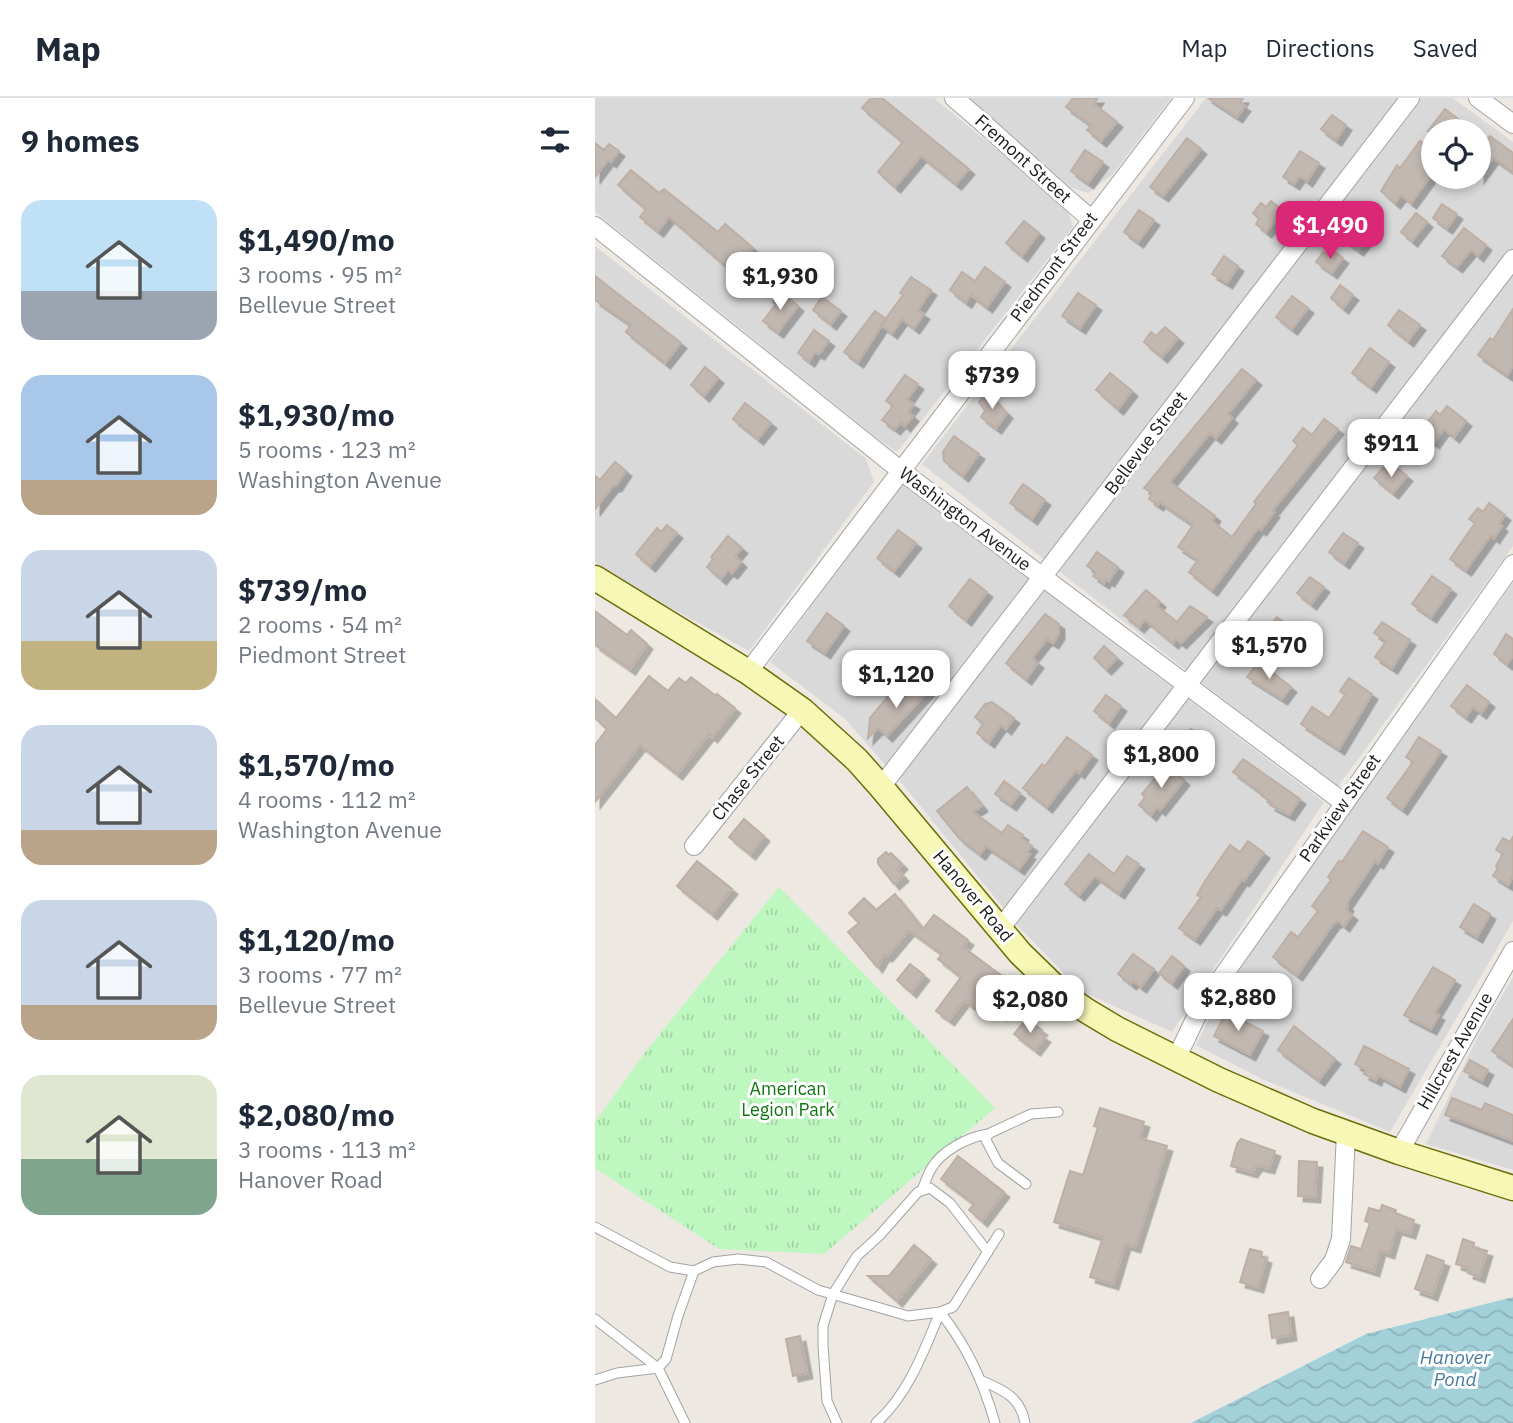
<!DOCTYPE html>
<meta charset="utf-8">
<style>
:root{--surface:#fff;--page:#f6f6f7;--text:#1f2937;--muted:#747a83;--line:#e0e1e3;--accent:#db2777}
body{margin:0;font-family:"IBM Plex Sans",sans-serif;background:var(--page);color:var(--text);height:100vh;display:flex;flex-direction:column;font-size:26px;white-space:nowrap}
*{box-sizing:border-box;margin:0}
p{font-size:23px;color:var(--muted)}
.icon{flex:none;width:38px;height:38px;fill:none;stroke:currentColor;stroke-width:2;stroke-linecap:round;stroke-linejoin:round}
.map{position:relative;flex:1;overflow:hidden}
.side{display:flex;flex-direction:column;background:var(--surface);width:595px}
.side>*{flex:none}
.fabs{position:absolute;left:826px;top:21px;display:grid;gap:14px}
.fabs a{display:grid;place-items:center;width:70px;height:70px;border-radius:50%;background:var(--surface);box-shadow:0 4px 10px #0003;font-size:35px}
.price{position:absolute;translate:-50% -60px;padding:0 16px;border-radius:14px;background:#fff;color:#222;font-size:23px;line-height:46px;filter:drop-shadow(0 2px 4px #0008)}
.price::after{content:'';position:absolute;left:50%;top:42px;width:21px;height:16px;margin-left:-10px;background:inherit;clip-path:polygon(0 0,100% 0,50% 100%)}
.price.active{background:var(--accent);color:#fff}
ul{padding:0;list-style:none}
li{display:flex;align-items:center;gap:21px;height:175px;padding:0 21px}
li span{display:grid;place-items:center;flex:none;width:196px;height:140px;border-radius:21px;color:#555}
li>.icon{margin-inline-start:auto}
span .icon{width:84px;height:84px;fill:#fffc;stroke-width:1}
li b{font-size:30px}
h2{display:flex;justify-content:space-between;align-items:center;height:84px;padding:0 21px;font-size:30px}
header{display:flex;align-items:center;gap:42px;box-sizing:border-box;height:98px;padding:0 35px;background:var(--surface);border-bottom:2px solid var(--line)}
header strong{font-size:33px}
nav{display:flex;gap:38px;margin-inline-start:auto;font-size:24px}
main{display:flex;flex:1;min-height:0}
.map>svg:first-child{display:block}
.residential{fill:#dad9d9;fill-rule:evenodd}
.park{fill:url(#park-tufts)}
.water{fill:url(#water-waves)}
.building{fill:#c2b8b2;stroke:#beafa5;stroke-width:2;filter:url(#shadow)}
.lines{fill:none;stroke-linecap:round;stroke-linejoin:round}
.lane-casing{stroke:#a3a3a3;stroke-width:11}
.street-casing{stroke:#a3a3a3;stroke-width:20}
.secondary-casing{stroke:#6a6f08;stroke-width:27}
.lane{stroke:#fff;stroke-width:9}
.street{stroke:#fff;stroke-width:18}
.secondary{stroke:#f7f7b6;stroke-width:24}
.labels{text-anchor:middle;stroke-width:6;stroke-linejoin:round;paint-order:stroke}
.street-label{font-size:18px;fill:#1c1c1c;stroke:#fff}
.park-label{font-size:18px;fill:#0e7611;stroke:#fff}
.water-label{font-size:19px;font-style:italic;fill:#497aa0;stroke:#fff}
</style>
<header>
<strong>Map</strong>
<nav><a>Map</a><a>Directions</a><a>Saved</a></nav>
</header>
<main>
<section class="side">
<h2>9 homes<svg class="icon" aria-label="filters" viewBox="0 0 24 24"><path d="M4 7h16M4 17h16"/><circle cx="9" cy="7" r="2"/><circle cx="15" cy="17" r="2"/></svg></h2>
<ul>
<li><span style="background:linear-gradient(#bfe0f5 65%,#9aa5b1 0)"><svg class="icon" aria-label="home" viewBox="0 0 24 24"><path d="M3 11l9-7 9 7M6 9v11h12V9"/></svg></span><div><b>$1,490/mo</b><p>3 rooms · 95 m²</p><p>Bellevue Street</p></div></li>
<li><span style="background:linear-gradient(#a9c7e8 75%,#b9a48a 0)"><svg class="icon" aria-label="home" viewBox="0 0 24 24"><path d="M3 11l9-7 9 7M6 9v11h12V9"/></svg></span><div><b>$1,930/mo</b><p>5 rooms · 123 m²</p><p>Washington Avenue</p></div></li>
<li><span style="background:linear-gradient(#c9d6e8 65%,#c2b280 0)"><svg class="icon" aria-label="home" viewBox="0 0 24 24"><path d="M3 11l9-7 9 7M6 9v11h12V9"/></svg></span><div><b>$739/mo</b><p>2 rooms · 54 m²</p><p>Piedmont Street</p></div></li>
<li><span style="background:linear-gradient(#c9d6e8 75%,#b9a48a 0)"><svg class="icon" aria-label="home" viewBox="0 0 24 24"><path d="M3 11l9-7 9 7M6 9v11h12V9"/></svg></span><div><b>$1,570/mo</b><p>4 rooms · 112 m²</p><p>Washington Avenue</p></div></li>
<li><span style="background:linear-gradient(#c9d6e8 75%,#b9a48a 0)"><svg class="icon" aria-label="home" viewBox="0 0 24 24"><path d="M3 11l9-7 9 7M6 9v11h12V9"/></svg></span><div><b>$1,120/mo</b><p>3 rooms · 77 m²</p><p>Bellevue Street</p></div></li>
<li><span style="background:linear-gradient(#dfe7d0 60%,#7fa58c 0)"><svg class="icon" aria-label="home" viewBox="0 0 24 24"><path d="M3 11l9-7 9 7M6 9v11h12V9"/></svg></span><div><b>$2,080/mo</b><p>3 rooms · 113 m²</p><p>Hanover Road</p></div></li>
</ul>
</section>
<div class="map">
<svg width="918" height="1325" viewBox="0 0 918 1325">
<defs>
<pattern id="park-tufts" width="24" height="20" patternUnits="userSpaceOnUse" patternTransform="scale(1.75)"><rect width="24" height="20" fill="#bff7c0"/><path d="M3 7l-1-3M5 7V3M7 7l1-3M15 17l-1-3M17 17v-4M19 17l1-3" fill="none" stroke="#a4d3a4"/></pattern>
<pattern id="water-waves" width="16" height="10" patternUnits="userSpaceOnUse" patternTransform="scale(1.75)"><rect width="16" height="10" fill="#a3d1da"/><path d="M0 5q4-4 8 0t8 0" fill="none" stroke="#8cb3ba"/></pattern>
<filter id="shadow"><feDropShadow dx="5.5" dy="5.5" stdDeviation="0" flood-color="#0004"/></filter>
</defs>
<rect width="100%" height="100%" fill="#ede9e2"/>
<!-- residential -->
<path class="residential" d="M0,0H339L471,108L478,129L302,354L283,341L0,114Z
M370,0H576L517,77L493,95L475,89Z
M611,0H858L918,44V448L742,690L327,366ZM838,33H884V79H838Z
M0,148L271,361L279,384L154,553L20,479L0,464Z
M307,385L729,704L577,934L486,893L424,829L309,688L249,620L175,564Z
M918,484V823L795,1034L667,981L601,947L628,893Z
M918,879V1072L831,1046L881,942Z"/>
<!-- park -->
<path class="park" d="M184,789L400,1010L229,1156L124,1151L0,1070V1024L51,953Z"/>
<!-- water -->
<path class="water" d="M918,1199V1325H596L771,1236Z"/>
<!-- building -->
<path class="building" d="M276,0H287L374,71L361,86L326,58L300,89L283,74L308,44L267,10Z
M478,0H503L499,6L522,24L506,43L492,32L496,27L471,9Z
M613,0H648L645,5L650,8L642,19Z
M850,11L879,33H833Z
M737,17L751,27L741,42L726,31Z
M895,38L918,55V74L898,60L884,79V54Z
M592,40L606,51L568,98L555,89Z
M825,43L838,53V75L816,105L806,97L800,105L786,93L802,67L805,70Z
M0,45L9,52L14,46L24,53L16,64L13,62L0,79Z
M490,52L508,64L493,85L476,73Z
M705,53L724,65L712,83L705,78L699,86L688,79Z
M36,72L64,95L69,91L123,134L130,126L158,150L151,159L167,173L154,188L74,119L63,133L45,119L51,111L23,87Z
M676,103L688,113L671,134L661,126L664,121L658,115L666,105L671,109Z
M847,106L862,116L852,130L838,120Z
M544,112L559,122L543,144L529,134Z
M769,112L781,121L774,131L777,134L763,152L751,143L758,134L751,129L761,116L764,119Z
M821,115L832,124L817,143L806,134Z
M429,123L444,135L427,158L411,145Z
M869,130L891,147L883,158L876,152L862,169L847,158Z
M738,153L748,160L737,175L721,164L728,154L734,158Z
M629,158L643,168L632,185L617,176Z
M390,169L410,184L392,209L376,197L371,204L355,192L367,174L380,183Z
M0,178L86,245L70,265L31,234L36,227L0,202Z
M316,179L336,192L323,212L329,216L319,230L307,221L297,235L286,227L308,197L305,195Z
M745,187L758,197L748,210L736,200Z
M186,194L203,208L183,234L168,223L181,206L178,204Z
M483,195L501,207L485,230L467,218Z
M697,198L713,210L697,231L681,219Z
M227,199L246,213L236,226L218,212Z
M918,211V268L912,277L883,257L895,240L898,242Z
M804,212L825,227L813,243L793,227Z
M280,213L291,221L263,264L249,254Z
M570,229L583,240L567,259L549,244L556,234L561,238Z
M219,232L234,243L224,256L220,254L214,263L203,255Z
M775,250L794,264L776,289L757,275Z
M110,269L123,280L109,298L96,287Z
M647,271L661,282L633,316L637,320L621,340L615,335L575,384L620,418L617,423L637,439L661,406L659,404L703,347L698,343L708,330L717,337L729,321L743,331L677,413L679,414L666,432L663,430L617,492L594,474L603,462L583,449L598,427L565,404L563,407L554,401L557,395L549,390Z
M515,275L537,293L523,311L501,292Z
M310,277L323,286L312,302L319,306L313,314L318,318L310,328L306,324L300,331L287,322L298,308L291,303Z
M392,294L412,315L401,330L386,319L390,313L384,304Z
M150,305L176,325L163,341L138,321Z
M852,308L871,323L859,339L849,331L839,345L824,335L841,313L845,317Z
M359,338L384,356L368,378L349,363L348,354Z
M20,364L31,373L21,388H18L0,411V378L5,382Z
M801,369L812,378L798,395L779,380L788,370L795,376Z
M428,386L450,402L437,421L415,405Z
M894,405L910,417L904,426L907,428L899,440L896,437L871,472L855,461L880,425L874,421L883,410L888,414Z
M72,427L82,435L55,468L41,456L62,430L66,434Z
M303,432L321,445L299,473L282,460Z
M748,435L763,445L749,465L734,454Z
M133,438L147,450L140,458L146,464L137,475L133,472L126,481L112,469L118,461L116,459Z
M502,454L523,469L514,483L511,481L509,485L498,478L501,474L492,468Z
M837,478L856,491L836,519L817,506Z
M715,479L729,489L716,506L702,495Z
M375,481L392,494L371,522L354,508Z
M551,492L565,504L562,508L582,524L595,508L612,519L586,545L581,541L578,545L550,522L544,529L529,517Z
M0,513L32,537L36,532L52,546L35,571L0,547Z
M232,515L249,528L230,555L212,543Z
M450,516L464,526V536L458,545L452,541L437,560L443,565L431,581L411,565Z
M682,519L697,531L683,549L668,537Z
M787,524L815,542L797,570L780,559L791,543L779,535Z
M911,536L918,541V558L912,566L899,556Z
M509,548L522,560L511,571L499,560Z
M664,564L696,589L687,601L652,579Z
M54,578L73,593L84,580L91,585L96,579L121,598L122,596L140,610L117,639L114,636L82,676L45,647L0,704V647L12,631L0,620V601L21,620Z
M754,580L777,596L744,651L706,626L717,609L734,620L750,597L745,593Z
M323,582L334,592L324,603L292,638L283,630L273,640L275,620L296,595L301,600L303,598L307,601Z
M872,587L894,604L886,615L878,609L871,619L856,608Z
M511,597L526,608L514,625L499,613Z
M397,604L419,620L411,631L406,627L394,644L382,635L388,626L380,619L390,606Z
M596,631L613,643L600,661L584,649Z
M472,639L497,657L484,675L481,672L452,709L428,690L447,666L450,668Z
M824,639L846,653L807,711L792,700L818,664L811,659Z
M648,661L705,701L694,717L675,707L677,705L667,698L668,696L638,674Z
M571,667L589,682L565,712L562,709L556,717L544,707L550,699L547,696Z
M409,683L425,695L416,707L400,696Z
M372,689L387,708L378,714L407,735L413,727L428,737L426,740L437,748L432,754L435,756L424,771L391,748L385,756L364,740L342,713Z
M149,721L169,738L155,756L134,739Z
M768,733L793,749L783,765L780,763L751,806L753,808L751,812L757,817L749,828L743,823L739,825L702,877L678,859L696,834L703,839L723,813L717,808L736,782L733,779L744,763L747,764Z
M918,739V778L913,787L898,778L903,770L901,768L908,756L901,752L908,740L915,744Z
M653,743L669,755L649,783L647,781L626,812L622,810L600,841L584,830L606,799L602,797L610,783L635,747L645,754Z
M291,754L294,757L296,755L307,766L302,771L308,778L299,786L283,766V761Z
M494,756L519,776L532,758L544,766L524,795L500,778L484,797L470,786Z
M102,763L137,791L117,816L82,788Z
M300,796L328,831L339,817L373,842L368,849L407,878L404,882L422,896L406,917L388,903L382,912L369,902L354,922L341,913L366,879L343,861L347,856L314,832L292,858L289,857L282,869L253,834L264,825L254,815L269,800L281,812Z
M879,806L895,816L882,839L865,829Z
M538,856L559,871L546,889L538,883L536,886L523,876Z
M577,858L589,868L577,885L564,875Z
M315,866L329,877L316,894L302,882Z
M838,869L860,882L840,915L844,917L836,931L809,917Z
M631,914L668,933L655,957L619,938Z
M918,921V967L897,953Z
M429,924L434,928L436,924L447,932L444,935L450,939L440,952L419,936Z
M699,928L740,961L724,982L683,952Z
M769,948L814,971L805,989L783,977L781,982L769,976L771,972L760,966Z
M875,962L893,972L887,983L869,973Z
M857,1000L887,1012L890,1005L918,1017V1043L850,1017Z
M505,1010L549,1024L544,1040L572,1048L540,1149L530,1146L518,1186L495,1179L508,1139L459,1124L475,1073L488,1077L503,1029L499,1028Z
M646,1041L680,1053L674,1070L662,1067L657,1074L636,1068L642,1046Z
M363,1058L409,1094L387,1123L374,1112L379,1106L346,1081Z
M704,1063L722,1064L720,1099L703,1098Z
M787,1107L801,1112L800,1115L819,1122L815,1135L801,1131L794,1155L785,1152L779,1173L751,1164L756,1148L766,1151L775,1125L770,1123L774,1110L785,1113Z
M868,1141L879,1145L878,1149L892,1153L884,1179L873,1175L874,1170L861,1166Z
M319,1147L336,1161L302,1203L273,1178H294Z
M655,1151L667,1154L666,1158L671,1160L663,1189L645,1184Z
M832,1157L849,1163L837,1197L820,1191Z
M693,1214L696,1237L677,1240L674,1217Z
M205,1238L212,1275L198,1278L191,1241Z"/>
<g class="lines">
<!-- lane casing -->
<g class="lane-casing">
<path id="lane" d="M431,1086L403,1065L391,1042L393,1036L436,1016L463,1014
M327,1092C330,1085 332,1078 336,1071C346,1053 373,1039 393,1036
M0,1129L75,1169L99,1173L118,1164L143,1161L171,1164L223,1192L313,1218L345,1214L358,1209L404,1136
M0,1221L63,1270L90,1325
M0,1282L22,1275L63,1270L71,1261L83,1218L99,1173
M387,1283C409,1292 426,1300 430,1325
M242,1325L232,1303L228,1248V1228L238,1196L262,1158L284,1138L323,1094L335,1090L355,1105L393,1154
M281,1325C313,1297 329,1253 345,1214C372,1248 388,1283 400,1325"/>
</g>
<!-- street casing -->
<g class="street-casing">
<path id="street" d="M359,0C406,39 449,82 496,121
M883,0L918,26
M0,128L305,372L748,704
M153,574L590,0
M286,689L815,0
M99,748L207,612
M405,831L918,161
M581,961L604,913L618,892L918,466
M804,1054L918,853
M725,1181L739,1162L746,1141L751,1035"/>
</g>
<!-- secondary casing -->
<g class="secondary-casing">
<path id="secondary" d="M0,480L153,574L207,612L262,662L286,689L425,855L466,895L492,913L522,931L624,982L718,1023L804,1054L918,1090"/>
</g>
<!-- lane -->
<use href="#lane" class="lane"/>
<!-- street -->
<use href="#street" class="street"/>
<!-- secondary -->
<use href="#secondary" class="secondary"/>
</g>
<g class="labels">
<!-- street labels -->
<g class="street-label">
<text transform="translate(428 61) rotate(42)" y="6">Fremont Street</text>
<text transform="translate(459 169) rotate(-53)" y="6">Piedmont Street</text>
<text transform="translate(551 345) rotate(-53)" y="6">Bellevue Street</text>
<text transform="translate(370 421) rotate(37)" y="6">Washington Avenue</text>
<text transform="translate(153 680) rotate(-51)" y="6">Chase Street</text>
<text transform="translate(745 710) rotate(-55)" y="6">Parkview Street</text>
<text transform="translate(378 798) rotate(50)" y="6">Hanover Road</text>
<text transform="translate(860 953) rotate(-60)" y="6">Hillcrest Avenue</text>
</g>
<!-- park labels -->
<g class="park-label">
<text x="193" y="997">American<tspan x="193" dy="21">Legion Park</tspan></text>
</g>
<!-- water labels -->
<g class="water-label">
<text x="860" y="1266">Hanover<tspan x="860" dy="22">Pond</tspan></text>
</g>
</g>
</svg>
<div class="fabs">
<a><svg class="icon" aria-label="locate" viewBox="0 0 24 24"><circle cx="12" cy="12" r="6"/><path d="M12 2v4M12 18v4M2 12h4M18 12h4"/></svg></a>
</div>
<b class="price active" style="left:735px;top:163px">$1,490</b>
<b class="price" style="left:185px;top:214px">$1,930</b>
<b class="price" style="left:397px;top:313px">$739</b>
<b class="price" style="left:796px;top:381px">$911</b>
<b class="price" style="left:674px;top:583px">$1,570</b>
<b class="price" style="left:301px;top:612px">$1,120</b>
<b class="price" style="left:566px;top:692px">$1,800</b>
<b class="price" style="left:643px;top:935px">$2,880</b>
<b class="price" style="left:435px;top:937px">$2,080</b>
</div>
</main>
